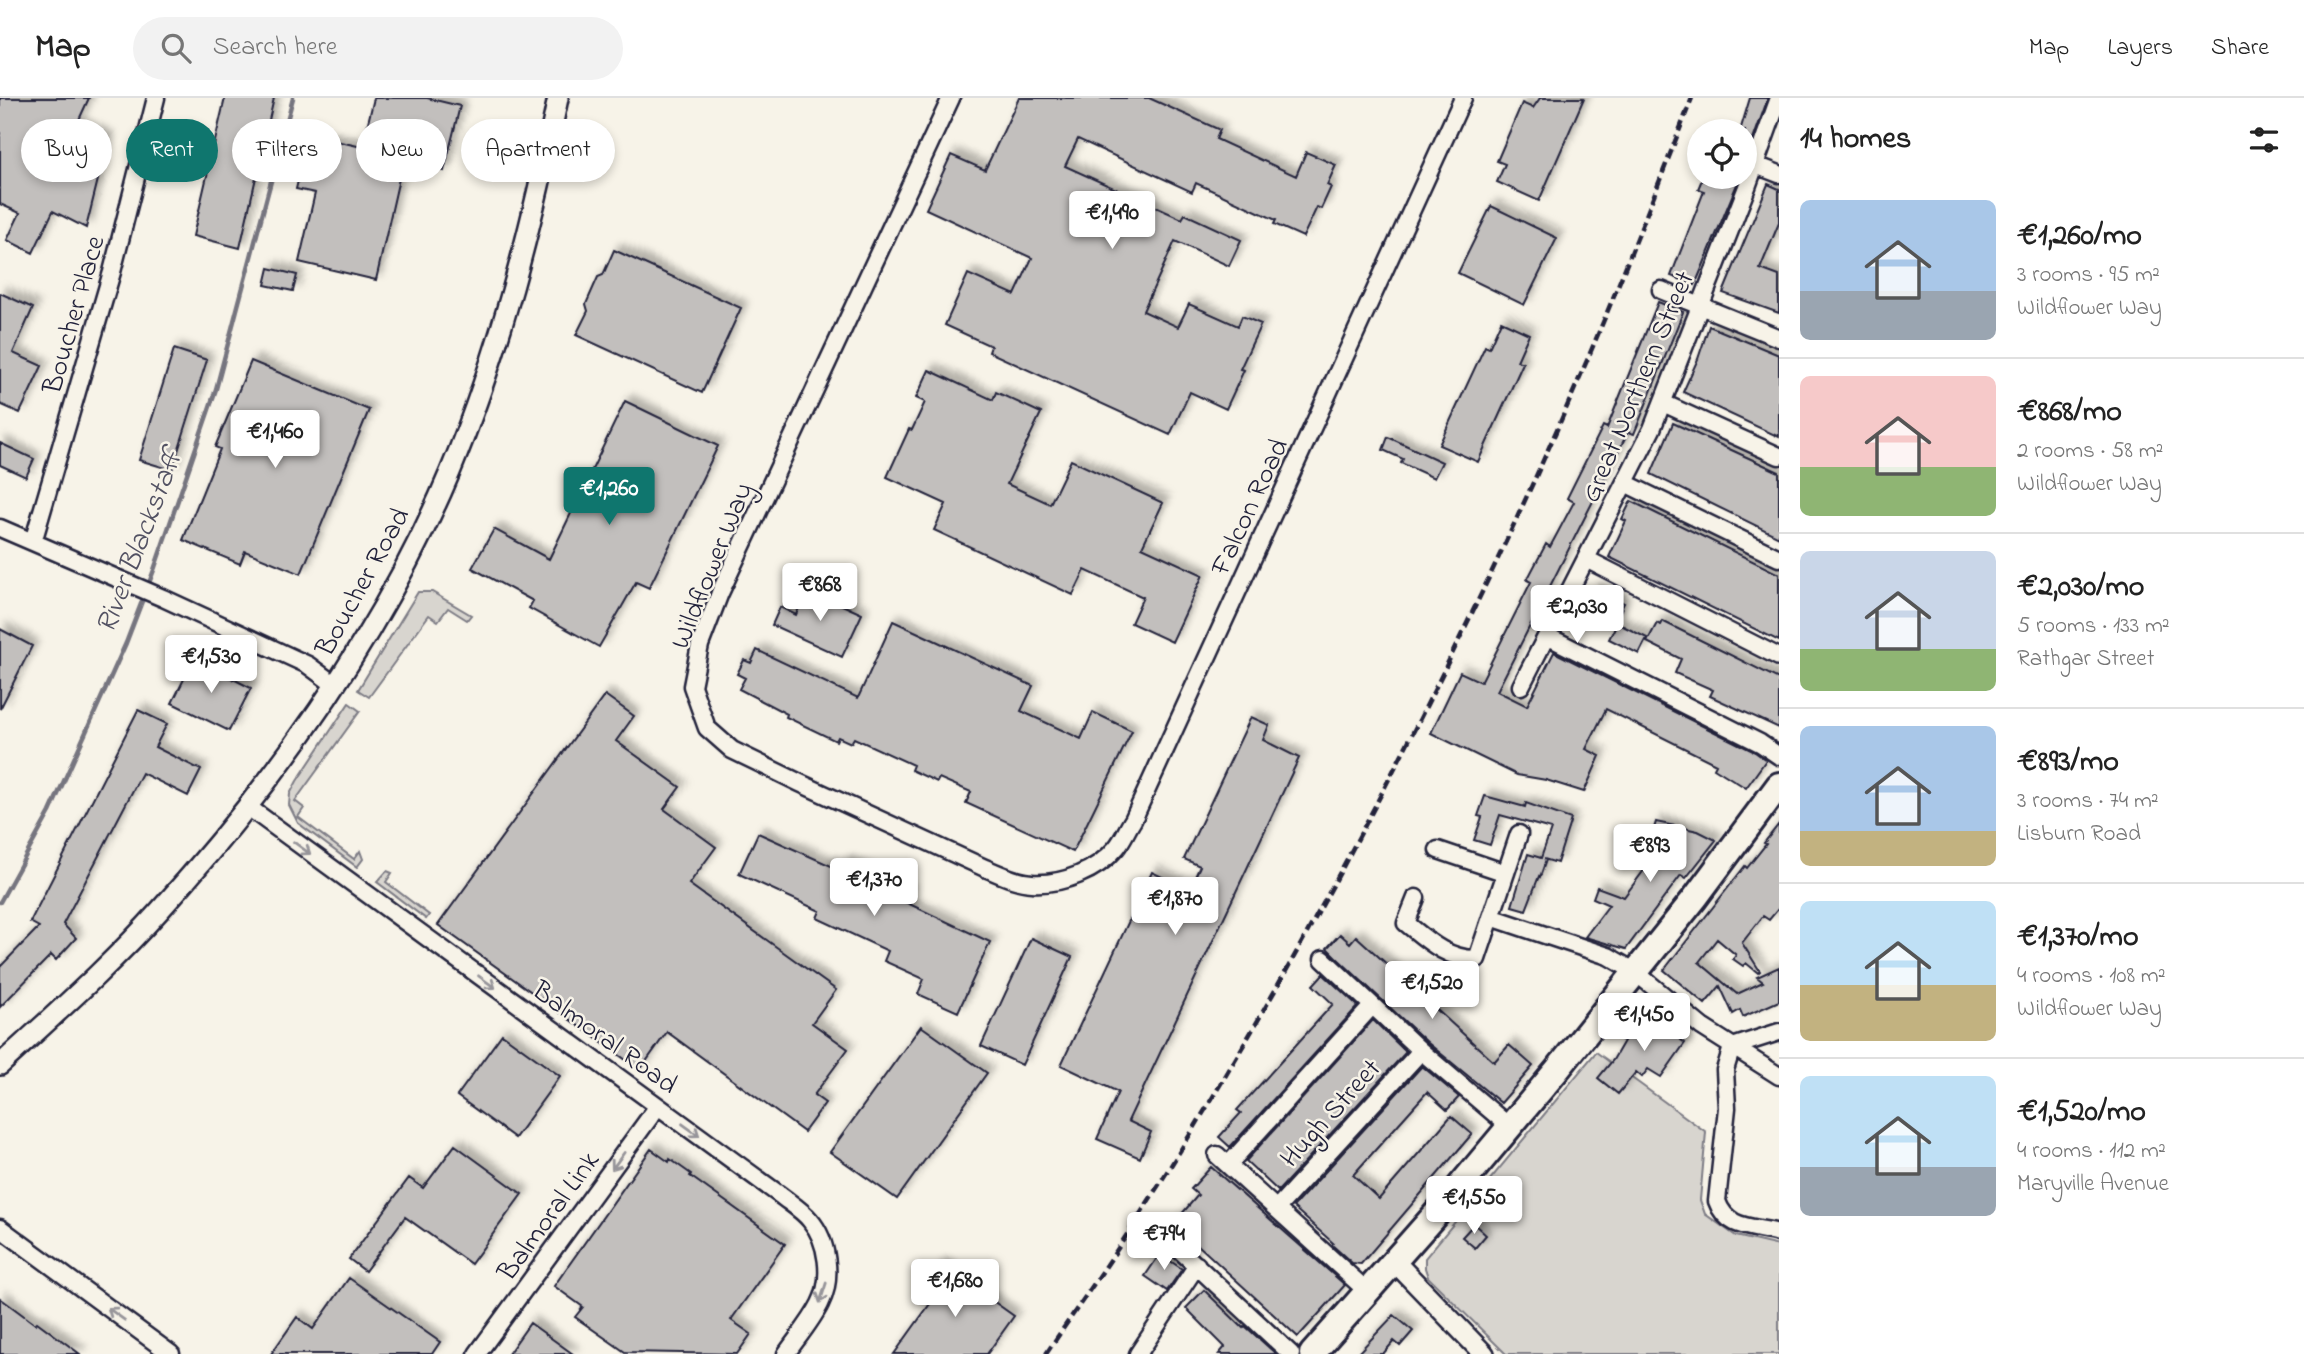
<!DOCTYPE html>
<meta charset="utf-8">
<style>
:root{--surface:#fff;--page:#f2f2f2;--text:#222;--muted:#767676;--line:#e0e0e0;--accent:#0f766e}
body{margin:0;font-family:"Indie Flower",sans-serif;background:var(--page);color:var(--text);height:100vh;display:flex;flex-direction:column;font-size:26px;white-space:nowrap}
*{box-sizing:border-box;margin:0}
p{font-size:23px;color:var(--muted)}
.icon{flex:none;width:38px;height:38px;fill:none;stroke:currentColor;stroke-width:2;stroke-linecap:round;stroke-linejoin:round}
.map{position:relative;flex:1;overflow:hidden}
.sheet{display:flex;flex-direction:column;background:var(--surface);width:525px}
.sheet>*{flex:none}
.top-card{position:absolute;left:21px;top:21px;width:665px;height:63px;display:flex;gap:14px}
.tools{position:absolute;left:1687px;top:21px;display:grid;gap:14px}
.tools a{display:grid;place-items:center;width:70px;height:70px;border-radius:50%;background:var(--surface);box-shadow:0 4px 10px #0003;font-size:35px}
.price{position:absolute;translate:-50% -60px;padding:0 16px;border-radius:7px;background:#fff;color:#222;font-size:23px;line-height:46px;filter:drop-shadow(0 2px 4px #0008)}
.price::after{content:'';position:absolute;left:50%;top:42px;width:21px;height:16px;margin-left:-10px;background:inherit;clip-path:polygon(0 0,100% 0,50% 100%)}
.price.active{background:var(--accent);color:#fff}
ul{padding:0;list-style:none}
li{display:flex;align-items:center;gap:21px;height:175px;padding:0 21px}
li+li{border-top:2px solid var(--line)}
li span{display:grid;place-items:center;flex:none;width:196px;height:140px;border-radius:10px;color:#555}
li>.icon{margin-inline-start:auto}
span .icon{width:84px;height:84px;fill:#fffc;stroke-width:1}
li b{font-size:30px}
h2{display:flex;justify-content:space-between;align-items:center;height:84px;padding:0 21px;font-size:30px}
.chip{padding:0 24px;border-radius:32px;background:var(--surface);box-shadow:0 4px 10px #0003;font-size:24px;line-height:63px}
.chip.active{background:var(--accent);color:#fff}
header{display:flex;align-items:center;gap:42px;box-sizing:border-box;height:98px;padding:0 35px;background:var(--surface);border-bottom:2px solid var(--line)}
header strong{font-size:33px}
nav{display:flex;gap:38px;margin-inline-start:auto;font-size:24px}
.search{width:490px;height:63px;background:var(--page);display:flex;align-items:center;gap:18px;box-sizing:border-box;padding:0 24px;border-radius:38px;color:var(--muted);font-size:26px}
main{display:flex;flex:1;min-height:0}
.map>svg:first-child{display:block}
.green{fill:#d8d5cf;stroke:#7d7c85;stroke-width:2}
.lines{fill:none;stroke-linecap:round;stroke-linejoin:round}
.stream{stroke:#76747f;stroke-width:4.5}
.building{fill:#c2bfbd;stroke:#22223b;stroke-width:2;filter:url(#shadow)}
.minor-casing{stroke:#22223b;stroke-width:21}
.tertiary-casing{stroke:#22223b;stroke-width:24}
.primary-casing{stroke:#22223b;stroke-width:30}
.minor{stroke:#f7f3e8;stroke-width:16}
.tertiary{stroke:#f7f3e8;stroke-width:19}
.primary{stroke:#f7f3e8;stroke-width:24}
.rail{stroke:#22223b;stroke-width:4.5;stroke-dasharray:10 5;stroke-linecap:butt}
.oneway{stroke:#97959a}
.labels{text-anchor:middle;stroke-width:5;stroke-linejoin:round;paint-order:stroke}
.street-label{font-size:28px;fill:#22223b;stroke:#f7f3e8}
.water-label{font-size:30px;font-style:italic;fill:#535263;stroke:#f7f3e8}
</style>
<header>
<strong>Map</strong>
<div class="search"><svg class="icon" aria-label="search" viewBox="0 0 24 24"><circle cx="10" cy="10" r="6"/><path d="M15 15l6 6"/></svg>Search here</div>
<nav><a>Map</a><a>Layers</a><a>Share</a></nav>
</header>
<main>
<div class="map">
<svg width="1779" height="1256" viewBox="0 0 1779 1256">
<defs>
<filter id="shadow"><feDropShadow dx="6" dy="-6" stdDeviation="3.5" flood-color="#0004"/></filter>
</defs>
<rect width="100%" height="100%" fill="#f7f3e8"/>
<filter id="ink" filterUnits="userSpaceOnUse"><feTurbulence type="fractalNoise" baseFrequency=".0143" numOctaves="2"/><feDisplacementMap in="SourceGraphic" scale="14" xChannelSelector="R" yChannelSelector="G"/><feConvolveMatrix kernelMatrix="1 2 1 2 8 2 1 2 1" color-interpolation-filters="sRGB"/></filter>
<g filter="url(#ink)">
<!-- green -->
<path class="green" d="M418,494H432L471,517L467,522L448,510L438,523L429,517L369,599L358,592Z
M349,605L360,613L295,703L304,710L298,719L354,761L360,753L363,761L357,769L298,725L289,707L290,696L297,683Z
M387,773L392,775L386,784L429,817L426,821L377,784Z
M1596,954L1706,1034L1700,1102L1705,1116L1736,1138L1779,1148V1256H1506L1428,1179L1425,1170V1160Z"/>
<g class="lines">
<!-- stream -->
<path class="stream" d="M0,804L50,714L126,545L154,472L216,291L293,0"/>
</g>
<!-- building -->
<path class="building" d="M0,0H89L77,26L108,41L86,130L53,113L33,155L7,142L20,115L0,106Z
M225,0H274L240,150L193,138Z
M374,0H427L460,8L444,73L403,63L376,182L299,164L315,95L296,91L307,45L325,49L327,41L362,49Z
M1019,0H1149L1220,32L1216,41L1296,78L1306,54L1336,67L1327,87L1331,89L1321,111L1317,109L1303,139L1274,126L1276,122L1196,85L1192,94L1078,41L1065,68L1182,121L1185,116L1241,142L1229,168L1175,143L1143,213L1178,229L1189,206L1238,228L1242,218L1261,226L1240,271L1244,272L1226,311L1190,294L1170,337L989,254L991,248L945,227L968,176L1015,197L1032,160L926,111L951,57L985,72Z
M1540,0H1584L1539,103L1497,84L1505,66L1497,63L1522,5L1533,10Z
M1750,0H1768L1749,53H1745V33H1740Z
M1703,79H1740L1695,187L1671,178L1704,93L1698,91Z
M1768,86L1779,91V125L1760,171L1779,178V215L1723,195Z
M1491,108L1557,140L1524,207L1458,175Z
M614,152L741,210L702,295L576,237L588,213L586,206L598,179L603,177Z
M269,170L297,177L293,193L265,187Z
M0,195L33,210L13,255L42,268L20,315L0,306Z
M1658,204L1683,214L1634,336L1628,334L1497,593L1527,608L1554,554L1755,654L1766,662L1746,690L1714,670L1716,666L1606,611L1586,651L1600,658L1584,694L1546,682L1517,677L1431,635L1460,574L1481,584L1531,484L1527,482L1546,446L1550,449L1574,404L1567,400L1603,328L1607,330Z
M1501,223L1529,236L1517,263L1523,265L1478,364L1439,347L1485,248L1489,250Z
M1709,228L1779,257V339L1683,294L1698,261Z
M174,251L207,262L172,372L139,362Z
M251,263L369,312L301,476L245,453L240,466L183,442L220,351L215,349Z
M929,272L993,302L996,294L1041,315L1007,386L1050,406L1071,362L1163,405L1142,449L1203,477L1172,544L1131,525L1143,499L1085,472L1073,497L934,432L946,406L887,379L909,331L912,332L925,304L916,300Z
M625,303L718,348L649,490L636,484L599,549L529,510L533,503L472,470L494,431L549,461Z
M1673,325L1779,374V439L1651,376Z
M1388,339L1442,364L1434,380L1401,365L1403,361L1383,352Z
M0,345L34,361L26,379L0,367Z
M1631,403L1779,476V543L1609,459L1626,423L1622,421Z
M807,491L862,516L842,559L772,527L780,509L796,517Z
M1594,491L1624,505L1616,522L1586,507Z
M893,523L1033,588L1021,613L1081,641L1093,614L1132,633L1073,754L966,705L971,694L939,680L937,684L911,672L913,667L854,640L851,645L838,639L836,643L786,619L787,616L739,591L745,580L737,576L744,562L751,565L757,552L858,600Z
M1662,523L1779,581V630L1710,598L1713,592L1675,575L1681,561L1647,544L1657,525L1660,527Z
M1617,525L1647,540L1639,556L1609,541Z
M0,531L32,548L0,611Z
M194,561L251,590L229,633L172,605Z
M605,597L634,618L616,643L680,689L664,711L716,749L689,786L836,892L812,925L848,951L814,997L825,1005L804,1034L667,934L640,972L438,827Z
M138,612L167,626L155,649L201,672L188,698L142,675L63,826L76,840L56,862L51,857L0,909V869L39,829L30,824Z
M1251,619L1269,627L1263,642L1299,660L1128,1023L1151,1034L1140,1060L1097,1041L1118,994L1061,967L1152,774L1189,792L1200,768L1184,761Z
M1485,698L1525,709L1526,705L1571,721L1557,765L1544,761L1546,762L1540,779L1539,778L1526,812L1512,808L1528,756L1541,760L1551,731L1500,717L1490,747L1474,742L1482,719L1478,718Z
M1656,724L1698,733L1716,742L1686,780L1681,777L1626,851L1585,839L1609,807L1593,800L1597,789L1624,799L1653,760L1646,755Z
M1779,726V810L1769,822L1763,818L1742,845L1760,873L1758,875L1746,865L1743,868L1733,861L1736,857L1717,841L1699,864L1737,896L1763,884L1757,879L1779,869V903L1743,919L1740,912L1733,916L1720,888L1705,906L1664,872L1745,768L1747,770L1766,746L1764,745Z
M758,735L840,772L844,764L910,794L905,804L990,844L958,914L918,896L924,881L884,863L888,853L817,820L820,813L739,776Z
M1340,836L1350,845L1356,838L1494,964L1509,947L1533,968L1501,1005L1428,945L1337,860L1327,850Z
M1031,840L1072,859L1022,967L981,948Z
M1323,876L1358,908L1230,1049L1219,1039L1241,1015L1237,1012L1333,906L1313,887Z
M1649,919L1661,928L1666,921L1686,935L1681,942L1685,945L1661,979L1648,971L1642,979L1636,974L1618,996L1598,980L1613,962L1624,943L1622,942L1636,922L1643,927Z
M1373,922L1406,954L1278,1093L1246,1063Z
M921,928L987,975L897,1101L830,1054Z
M502,936L560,978L515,1040L457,998Z
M1422,968L1459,999L1447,1012L1427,994L1353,1077L1379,1101L1451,1018L1472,1036L1361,1166L1352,1165L1332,1147L1333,1145L1293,1109Z
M455,1047L522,1096L471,1166L405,1119L365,1173L349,1161L409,1080L423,1090Z
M651,1051L669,1064L670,1061L691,1076L690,1078L785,1146L731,1222L751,1236L737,1256L625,1254L575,1219L583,1209L554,1188Z
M1211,1069L1345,1187L1298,1239L1174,1125L1198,1097L1191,1091Z
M1474,1126L1486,1137L1475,1150L1462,1139Z
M1160,1156L1182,1171L1167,1193L1145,1178Z
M941,1166L1014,1218L987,1256H894L932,1203L920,1195Z
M349,1180L440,1244L432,1256H271L297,1219L313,1231Z
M1204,1192L1243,1230L1245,1228L1276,1256H1219L1225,1249L1186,1210Z
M0,1200L35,1226L37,1224L80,1256H0Z
M1394,1217L1413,1233L1400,1248L1394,1243L1383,1256H1357Z
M530,1225L573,1256H508Z"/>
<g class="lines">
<!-- minor casing -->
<g class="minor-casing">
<path id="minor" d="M951,0L720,495L700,547L692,588L707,630L732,652L800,685L985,770C1000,776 1015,784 1032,785C1062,787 1097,773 1116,750C1123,742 1127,731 1133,722L1463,0
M1745,63L1779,76
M1661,192L1779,240
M1663,305L1779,358
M1625,385L1779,460
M0,430L163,500L308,567L335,587
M33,444L112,174L156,0
M1586,461L1779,559
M1547,538L1760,645L1779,658
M1521,588L1652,331L1747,89L1779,0
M248,709L780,1097C790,1105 802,1112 810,1122C828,1143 833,1181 820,1206C811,1224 797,1240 786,1256
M1438,752L1506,775
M1416,800L1406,825C1427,842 1448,862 1477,861L1519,736
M1491,819L1608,858L1634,873L1702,929L1779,978
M1323,861L1421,953L1510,1029
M1732,949L1725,972L1727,1010L1717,1103C1727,1132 1753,1128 1779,1135
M1732,949L1779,934
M1217,1057L1368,1194
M1228,1067L1372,908
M1277,1110L1421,953
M0,1130L171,1256
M1168,1141L1291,1256
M477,1256L658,1008
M1138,1256L1197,1167"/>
</g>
<!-- tertiary casing -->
<g class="tertiary-casing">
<path id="tertiary" d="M0,967C54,917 111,867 160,812C277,682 382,536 450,374C500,254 532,127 558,0
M1395,1164L1484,1256"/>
</g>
<!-- primary casing -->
<g class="primary-casing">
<path id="primary" d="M1312,1256L1450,1100L1557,972L1695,800L1779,687"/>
</g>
<!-- minor -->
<use href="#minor" class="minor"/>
<!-- tertiary -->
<use href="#tertiary" class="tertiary"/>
<!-- primary -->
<use href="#primary" class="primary"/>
<!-- rail -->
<path class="rail" d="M1046,1256C1072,1217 1100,1178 1126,1138C1184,1049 1239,957 1291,864C1392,682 1486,494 1569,304C1613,204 1652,102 1692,0"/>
</g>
<!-- one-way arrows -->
<defs><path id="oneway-shaft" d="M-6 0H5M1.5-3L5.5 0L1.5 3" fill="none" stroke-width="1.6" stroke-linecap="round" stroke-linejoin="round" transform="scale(1.75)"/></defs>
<g class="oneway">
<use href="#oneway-shaft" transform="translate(302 750) rotate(36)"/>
<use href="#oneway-shaft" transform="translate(487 884) rotate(36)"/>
<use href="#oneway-shaft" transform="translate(691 1032) rotate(36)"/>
<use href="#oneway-shaft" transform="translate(618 1063) rotate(126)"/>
<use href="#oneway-shaft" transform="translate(823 1195) rotate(108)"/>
<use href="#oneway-shaft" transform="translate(116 1216) rotate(-144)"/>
</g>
</g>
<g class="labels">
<!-- street labels -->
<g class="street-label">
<text transform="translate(72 216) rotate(-74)" y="10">Boucher Place</text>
<text transform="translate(1636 288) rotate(-67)" y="10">Great Northern Street</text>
<text transform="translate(1248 408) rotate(-65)" y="10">Falcon Road</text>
<text transform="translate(710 467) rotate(-68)" y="10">Wildflower Way</text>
<text transform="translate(361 483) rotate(-61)" y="10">Boucher Road</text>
<text transform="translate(606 938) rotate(36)" y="10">Balmoral Road</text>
<text transform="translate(1329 1014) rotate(-48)" y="10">Hugh Street</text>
<text transform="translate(547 1117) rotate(-54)" y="10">Balmoral Link</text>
</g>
<!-- water labels -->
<g class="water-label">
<text transform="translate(138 443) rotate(-69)" y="10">River Blackstaff</text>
</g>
</g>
</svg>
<div class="tools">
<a><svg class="icon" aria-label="locate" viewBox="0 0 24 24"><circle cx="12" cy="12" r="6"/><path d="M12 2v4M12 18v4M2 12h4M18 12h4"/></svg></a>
</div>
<b class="price" style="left:1112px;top:153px">€1,490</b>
<b class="price" style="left:275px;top:372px">€1,460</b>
<b class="price active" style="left:609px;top:429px">€1,260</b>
<b class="price" style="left:820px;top:525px">€868</b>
<b class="price" style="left:1577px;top:547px">€2,030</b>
<b class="price" style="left:211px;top:597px">€1,530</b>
<b class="price" style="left:1650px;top:786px">€893</b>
<b class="price" style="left:874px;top:820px">€1,370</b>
<b class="price" style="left:1175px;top:839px">€1,870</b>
<b class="price" style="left:1432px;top:923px">€1,520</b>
<b class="price" style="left:1644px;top:955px">€1,450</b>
<b class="price" style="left:1474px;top:1138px">€1,550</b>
<b class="price" style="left:1164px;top:1174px">€794</b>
<b class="price" style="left:955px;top:1221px">€1,680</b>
<div class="top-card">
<a class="chip">Buy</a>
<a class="chip active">Rent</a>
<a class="chip">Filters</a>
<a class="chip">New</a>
<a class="chip">Apartment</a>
</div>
</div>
<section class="sheet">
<h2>14 homes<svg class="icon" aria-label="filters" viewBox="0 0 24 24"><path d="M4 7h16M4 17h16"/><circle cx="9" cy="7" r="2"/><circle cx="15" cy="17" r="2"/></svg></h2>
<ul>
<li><span style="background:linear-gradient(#a9c7e8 65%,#9aa5b1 0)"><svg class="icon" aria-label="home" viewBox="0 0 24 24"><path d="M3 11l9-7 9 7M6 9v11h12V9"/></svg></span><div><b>€1,260/mo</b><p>3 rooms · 95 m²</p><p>Wildflower Way</p></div></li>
<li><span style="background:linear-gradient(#f6c9c9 65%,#8fb573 0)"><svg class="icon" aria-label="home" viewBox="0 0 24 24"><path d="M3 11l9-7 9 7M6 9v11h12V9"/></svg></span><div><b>€868/mo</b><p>2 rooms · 58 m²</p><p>Wildflower Way</p></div></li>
<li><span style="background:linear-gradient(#c9d6e8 70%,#8fb573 0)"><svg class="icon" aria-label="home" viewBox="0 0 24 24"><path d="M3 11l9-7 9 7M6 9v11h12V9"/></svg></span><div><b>€2,030/mo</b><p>5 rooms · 133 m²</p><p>Rathgar Street</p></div></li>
<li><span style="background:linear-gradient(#a9c7e8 75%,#c2b280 0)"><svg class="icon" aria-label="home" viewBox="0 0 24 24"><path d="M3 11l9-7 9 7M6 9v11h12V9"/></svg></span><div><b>€893/mo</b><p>3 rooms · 74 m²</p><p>Lisburn Road</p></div></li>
<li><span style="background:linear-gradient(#bfe0f5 60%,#c2b280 0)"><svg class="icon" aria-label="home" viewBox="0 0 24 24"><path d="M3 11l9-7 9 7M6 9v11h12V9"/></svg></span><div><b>€1,370/mo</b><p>4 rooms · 108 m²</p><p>Wildflower Way</p></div></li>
<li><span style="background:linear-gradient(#bfe0f5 65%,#9aa5b1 0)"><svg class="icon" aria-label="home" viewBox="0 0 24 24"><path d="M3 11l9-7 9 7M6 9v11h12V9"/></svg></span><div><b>€1,520/mo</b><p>4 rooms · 112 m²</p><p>Maryville Avenue</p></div></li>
</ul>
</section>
</main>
